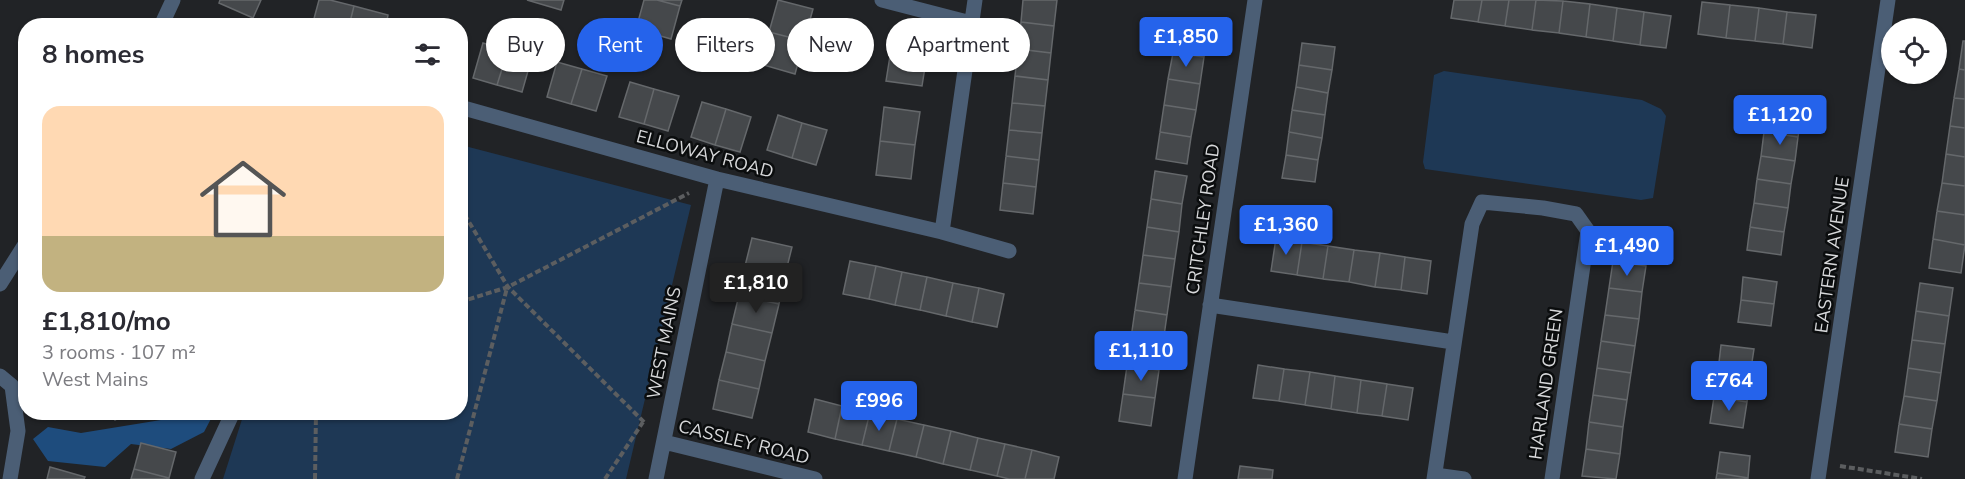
<!DOCTYPE html>
<html lang="en">
<head>
<meta charset="utf-8">
<style>
  body { margin:0; font-family:"Nunito Sans",sans-serif; background:#f2f2f3; color:#2b2b33; height:100vh; display:flex; flex-direction:column; font-size:22px; white-space:nowrap }
  * { box-sizing:border-box; margin:0 }
  p { font-size:20px; color:#7c7c81 }
  .icon { flex:none; width:33px; height:33px; fill:none; stroke:currentColor; stroke-width:2; stroke-linecap:round; stroke-linejoin:round }
  .map { position:relative; flex:1; overflow:hidden }
  .panel { position:absolute; left:18px; top:18px; width:450px; height:402px; display:flex; flex-direction:column; background:#fff; border-radius:24px; box-shadow:0 2px 4px #0004 }
  .panel>* { flex:none }
  .top-card { position:absolute; left:486px; top:18px; width:570px; height:54px; display:flex; gap:12px }
  .tools { position:absolute; left:1881px; top:18px; display:grid; gap:12px }
  .tools a { display:grid; place-items:center; width:66px; height:66px; border-radius:50%; background:#fff; box-shadow:0 2px 4px #0004; font-size:30px }
  .price { position:absolute; translate:-50% -51px; padding:0 14px; border-radius:6px; background:#2563eb; color:#fff; font-size:20px; line-height:39px; filter:drop-shadow(0 2px 3px #0008) }
  .price::after { content:''; position:absolute; left:50%; top:36px; width:18px; height:14px; margin-left:-9px; background:inherit; clip-path:polygon(0 0,100% 0,50% 100%) }
  .price.on { background:#222; color:#fff }
  ul { padding:0; list-style:none }
  li { display:grid; align-content:center; gap:12px; height:318px; padding:0 24px }
  li span { display:grid; place-items:center; height:186px; border-radius:18px; color:#555 }
  li>.icon { margin-inline-start:auto }
  span .icon { width:108px; height:108px; fill:#fffc; stroke-width:1 }
  li b { font-size:26px }
  h2 { display:flex; justify-content:space-between; align-items:center; height:72px; padding:0 24px; font-size:26px }
  .tag { padding:0 21px; border-radius:27px; background:#fff; box-shadow:0 2px 4px #0004; font-size:21px; line-height:54px }
  .tag.on { background:#2563eb; color:#fff }
  .map>svg:first-child { display:block }
  .green { fill:#1e3855 }
  .forest { fill:#1e4c7d }
  .building { fill:#45484b; stroke:#65686b; stroke-width:1.5 }
  .lines { fill:none; stroke-linecap:round; stroke-linejoin:round }
  .path { stroke:#5c5e60; stroke-width:4; stroke-dasharray:6 3; stroke-linecap:butt }
  .minor { stroke:#4b5e75; stroke-width:15 }
  .labels { text-anchor:middle; dominant-baseline:central; stroke-width:5; stroke-linejoin:round; paint-order:stroke }
  .street-label { font-size:18px; fill:#d7d8da; stroke:#0b0d0e }
</style>
</head>
<body>
<div class="map">
<svg width="1965" height="479" viewBox="0 0 1965 479">
  <rect width="100%" height="100%" fill="#212326"/>
  <!-- green -->
  <path class="green" d="M1444,71L1642,100L1661,109L1666,116L1653,198L1641,200L1425,169L1423,162L1434,75Z
    M461,145L691,205L626,479H223L244,413L460,412Z"/>
  <!-- forest -->
  <path class="forest" d="M171,413H214L204,432L171,449L131,444L105,467L48,461L33,439L48,427L81,433L167,419Z"/>
  <!-- building -->
  <path class="building" d="M220,0H261L253,18L219,3Z
    M319,0H330L354,6L349,26H312Z
    M527,0H564L561,10Z
    M644,0H657L680,6L671,39L636,29Z
    M657,0H682L680,6Z
    M778,0L813,9L804,41L769,32Z
    M1023,0H1057L1054,26L1021,22Z
    M1454,0H1482L1478,22L1451,18Z
    M1482,0H1509L1505,26L1478,22Z
    M1509,0H1536L1532,30L1505,26Z
    M1536,0L1563,1L1559,33L1532,30Z
    M1563,1L1590,4L1586,37L1559,33Z
    M1702,2L1730,5L1726,38L1698,34Z
    M1590,4L1617,8L1613,41L1586,37Z
    M1730,5L1759,8L1755,41L1726,38Z
    M354,6L388,15L386,26H349Z
    M1617,8L1644,12L1640,45L1613,41Z
    M1759,8L1787,12L1783,44L1755,41Z
    M1644,12L1671,16L1666,48L1640,45Z
    M1787,12L1816,15L1812,48L1783,44Z
    M1021,22L1054,26L1051,53L1018,49Z
    M1177,26L1208,31L1204,57L1173,53Z
    M893,30L929,35L926,61L890,56Z
    M769,32L804,41L795,74L760,64Z
    M1963,41H1965V70L1959,69Z
    M483,43L508,50L497,85L473,78Z
    M1302,43L1335,47L1332,70L1299,65Z
    M1018,49L1051,53L1048,80L1015,76Z
    M508,50L532,57L522,92L497,85Z
    M1173,53L1204,57L1200,84L1168,79Z
    M890,56L926,61L922,86L886,81Z
    M557,62L582,69L571,104L547,97Z
    M1299,65L1332,70L1328,93L1296,87Z
    M582,69L607,76L596,111L571,104Z
    M1959,69L1965,70V99L1954,98Z
    M1015,76L1048,80L1045,106L1012,103Z
    M1168,79L1200,84L1196,110L1164,105Z
    M630,82L654,89L644,124L619,117Z
    M1296,87L1328,93L1325,115L1292,110Z
    M654,89L679,96L668,131L644,124Z
    M1954,98L1965,99V128L1950,126Z
    M702,102L726,109L715,145L691,137Z
    M1012,103L1045,106L1042,133L1009,130Z
    M1164,105L1196,110L1191,137L1160,132Z
    M884,107L920,112L915,145L880,141Z
    M1768,108L1802,113L1798,137L1764,132Z
    M726,109L751,117L740,152L715,145Z
    M1292,110L1325,115L1322,138L1289,132Z
    M778,115L802,123L792,158L767,150Z
    M802,123L827,130L816,165L792,158Z
    M1950,126L1965,128V157L1946,154Z
    M1009,130L1042,133L1039,160L1006,156Z
    M1160,132L1191,137L1187,164L1156,159Z
    M1289,132L1322,138L1318,160L1286,155Z
    M1764,132L1798,137L1795,161L1761,156Z
    M880,141L915,145L911,179L876,175Z
    M1946,154L1965,157V186L1942,183Z
    M1286,155L1318,160L1315,182L1282,178Z
    M1006,156L1039,160L1036,187L1003,183Z
    M1761,156L1795,161L1791,184L1757,179Z
    M1155,171L1187,176L1182,204L1151,199Z
    M1757,179L1791,184L1788,208L1754,203Z
    M1003,183L1036,187L1033,214L1000,210Z
    M1942,183L1965,186V215L1937,211Z
    M1151,199L1182,204L1179,232L1147,227Z
    M1754,203L1788,208L1784,232L1750,227Z
    M1937,211L1965,215V245L1933,239Z
    M1147,227L1179,232L1175,259L1143,255Z
    M1750,227L1784,232L1781,255L1747,250Z
    M752,238L792,247L785,275L745,266Z
    M1276,238L1302,242L1297,275L1271,271Z
    M1933,239L1965,245L1961,273L1929,268Z
    M1302,242L1328,246L1323,279L1297,275Z
    M1328,246L1354,250L1349,282L1323,279Z
    M1354,250L1380,253L1375,287L1349,282Z
    M1380,253L1405,257L1401,290L1375,287Z
    M1143,255L1175,259L1171,287L1139,283Z
    M1405,257L1431,261L1427,294L1401,290Z
    M850,261L876,266L869,299L843,294Z
    M1613,261L1646,266L1642,292L1609,288Z
    M745,266L785,275L779,304L739,295Z
    M876,266L902,272L895,305L869,299Z
    M902,272L927,277L920,310L895,305Z
    M927,277L953,283L946,316L920,310Z
    M1743,277L1777,282L1774,304L1741,300Z
    M953,283L979,288L972,322L946,316Z
    M1139,283L1171,287L1167,315L1135,310Z
    M1920,283L1953,288L1949,316L1916,311Z
    M979,288L1004,294L997,327L972,322Z
    M1609,288L1642,292L1639,319L1605,315Z
    M739,295L779,304L772,333L732,324Z
    M1741,300L1774,304L1771,326L1738,322Z
    M1135,310L1167,315L1163,343L1131,338Z
    M1916,311L1949,316L1945,344L1912,340Z
    M1605,315L1639,319L1635,346L1601,341Z
    M732,324L772,333L765,361L726,352Z
    M1131,338L1163,343L1159,370L1127,366Z
    M1912,340L1945,344L1941,373L1908,368Z
    M1601,341L1635,346L1631,373L1597,368Z
    M1721,345L1754,349L1750,375L1718,371Z
    M726,352L765,361L759,389L719,380Z
    M1258,365L1284,369L1279,401L1253,398Z
    M1127,366L1159,370L1155,398L1123,394Z
    M1597,368L1631,373L1627,400L1593,395Z
    M1908,368L1941,373L1937,401L1904,396Z
    M1284,369L1310,372L1305,405L1279,401Z
    M1718,371L1750,375L1747,402L1714,397Z
    M1310,372L1335,376L1331,409L1305,405Z
    M1335,376L1361,380L1357,413L1331,409Z
    M719,380L759,389L752,418L713,409Z
    M1361,380L1387,384L1382,416L1357,413Z
    M1387,384L1413,388L1408,420L1382,416Z
    M1123,394L1155,398L1151,426L1119,421Z
    M1593,395L1627,400L1623,427L1589,422Z
    M1904,396L1937,401L1932,429L1899,424Z
    M1714,397L1747,402L1743,428L1710,423Z
    M815,399L842,406L835,439L808,432Z
    M842,406L870,412L862,445L835,439Z
    M111,412H131L115,420Z
    M870,412L897,419L889,451L862,445Z
    M897,419L924,425L916,457L889,451Z
    M1589,422L1623,427L1620,454L1586,449Z
    M1899,424L1932,429L1928,457L1895,452Z
    M924,425L951,431L943,464L916,457Z
    M951,431L978,438L970,470L943,464Z
    M978,438L1005,444L997,476L970,470Z
    M141,443L176,452L169,478L134,469Z
    M1005,444L1032,450L1025,479H1009L997,476Z
    M1586,449L1620,454L1616,479L1582,476Z
    M1032,450L1059,457L1054,479H1025Z
    M1720,452L1750,456L1748,478L1717,473Z
    M1240,466L1273,470L1272,479H1238Z
    M50,467L85,477L84,479H47Z
    M134,469L169,478V479H131Z
    M1717,473L1748,478V479H1716Z"/>
  <g class="lines">
    <!-- path -->
    <path class="path" d="M460,207L508,287L646,424
      M460,302L508,287L689,193
      M1840,466L1922,479
      M315,479L316,412
      M457,479L507,288
      M605,479L643,422"/>
    <!-- minor -->
    <path class="minor" d="M882,0L971,23
      M161,26L173,0
      M460,107L717,179L942,232L1009,251
      M942,232L975,0
      M0,284L26,243
      M1210,305L1453,342
      M0,376L12,386L18,431L10,479
      M664,442L815,479
      M1435,475L1464,479
      M202,479L233,412
      M656,479L717,179
      M1185,479L1255,0
      M1434,479L1472,224L1482,202L1543,208L1576,214L1588,231L1552,479
      M1818,479L1888,0"/>
  </g>
  <g class="labels">
    <!-- street labels -->
    <g class="street-label">
      <text transform="translate(705 154) rotate(15)">ELLOWAY ROAD</text>
      <text transform="translate(1203 219) rotate(-82)">CRITCHLEY ROAD</text>
      <text transform="translate(1832 255) rotate(-82)">EASTERN AVENUE</text>
      <text transform="translate(664 343) rotate(-79)">WEST MAINS</text>
      <text transform="translate(1546 384) rotate(-82)">HARLAND GREEN</text>
      <text transform="translate(744 442) rotate(14)">CASSLEY ROAD</text>
    </g>
  </g>
</svg>
<div class="tools">
<a><svg class="icon" aria-label="locate" viewBox="0 0 24 24"><circle cx="12" cy="12" r="6"/><path d="M12 2v4M12 18v4M2 12h4M18 12h4"/></svg></a>
</div>
<b class="price" style="left:1186px;top:68px">£1,850</b>
<b class="price" style="left:1780px;top:146px">£1,120</b>
<b class="price" style="left:1286px;top:256px">£1,360</b>
<b class="price" style="left:1627px;top:277px">£1,490</b>
<b class="price on" style="left:756px;top:314px">£1,810</b>
<b class="price" style="left:1141px;top:382px">£1,110</b>
<b class="price" style="left:1729px;top:412px">£764</b>
<b class="price" style="left:879px;top:432px">£996</b>
<div class="top-card">
<a class="tag">Buy</a>
<a class="tag on">Rent</a>
<a class="tag">Filters</a>
<a class="tag">New</a>
<a class="tag">Apartment</a>
</div>
<section class="panel">
<h2>8 homes<svg class="icon" aria-label="filters" viewBox="0 0 24 24"><path d="M4 7h16M4 17h16"/><circle cx="9" cy="7" r="2"/><circle cx="15" cy="17" r="2"/></svg></h2>
<ul>
<li><span style="background:linear-gradient(#ffd9b3 70%,#c2b280 0)"><svg class="icon" aria-label="home" viewBox="0 0 24 24"><path d="M3 11l9-7 9 7M6 9v11h12V9"/></svg></span><div><b>£1,810/mo</b><p>3 rooms · 107 m²</p><p>West Mains</p></div></li>
</ul>
</section>
</div>
</body>
</html>
